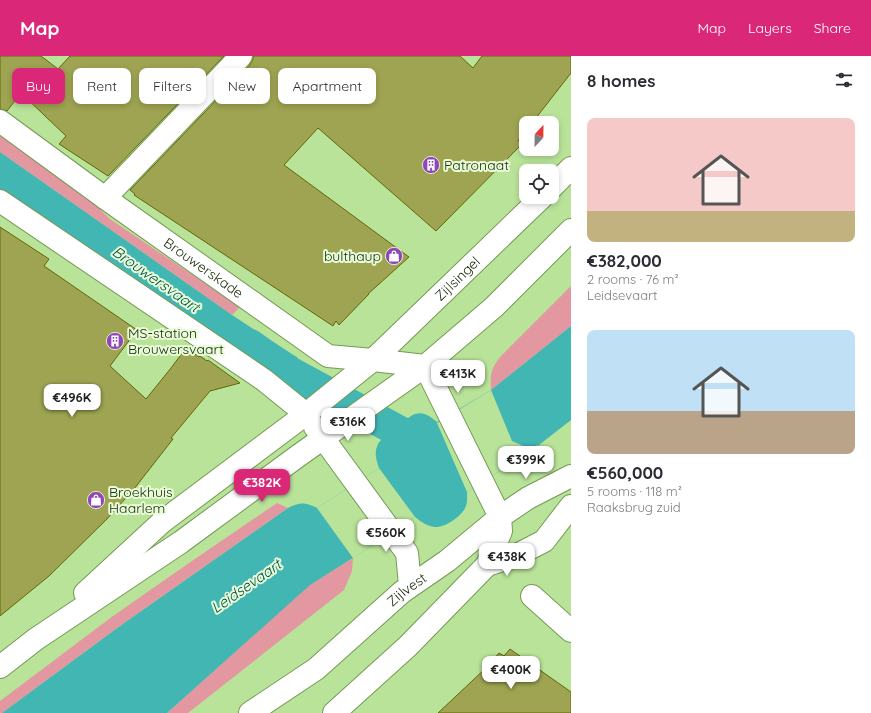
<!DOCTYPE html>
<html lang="en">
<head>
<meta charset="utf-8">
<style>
  body { margin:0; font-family:Quicksand,sans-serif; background:#f2f2f3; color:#2b2b33; height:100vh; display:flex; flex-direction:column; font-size:15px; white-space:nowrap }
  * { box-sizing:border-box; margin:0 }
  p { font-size:13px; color:#7c7c81 }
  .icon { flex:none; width:22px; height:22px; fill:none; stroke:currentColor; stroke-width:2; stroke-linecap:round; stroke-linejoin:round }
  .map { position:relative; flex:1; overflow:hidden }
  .drawer { display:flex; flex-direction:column; background:#fff; width:300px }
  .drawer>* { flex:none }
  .guide { position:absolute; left:12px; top:12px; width:380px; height:36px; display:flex; gap:8px }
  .needle { width:26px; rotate:22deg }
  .controls { position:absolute; left:519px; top:60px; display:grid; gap:8px }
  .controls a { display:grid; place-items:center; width:40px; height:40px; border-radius:8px; background:#fff; box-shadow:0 2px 6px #0003; font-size:20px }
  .price { position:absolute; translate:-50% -34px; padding:0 9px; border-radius:8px; background:#fff; color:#222; font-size:13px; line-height:26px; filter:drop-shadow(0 1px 2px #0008) }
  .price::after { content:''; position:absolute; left:50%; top:24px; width:12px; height:9px; margin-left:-6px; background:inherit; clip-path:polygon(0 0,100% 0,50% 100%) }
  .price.active { background:#db2777; color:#fff }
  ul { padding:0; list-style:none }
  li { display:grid; align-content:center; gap:8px; height:212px; padding:0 16px }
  li span { display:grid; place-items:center; height:124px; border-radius:8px; color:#555 }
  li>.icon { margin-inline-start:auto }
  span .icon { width:72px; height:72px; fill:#fffc; stroke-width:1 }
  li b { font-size:17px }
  h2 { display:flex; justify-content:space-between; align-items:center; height:48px; padding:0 16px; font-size:17px }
  .chip { padding:0 14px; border-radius:8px; background:#fff; box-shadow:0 2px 6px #0003; font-size:14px; line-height:36px }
  .chip.active { background:#db2777; color:#fff }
  header { display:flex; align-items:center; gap:24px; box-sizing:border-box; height:56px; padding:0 20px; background:#db2777; color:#fff }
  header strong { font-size:19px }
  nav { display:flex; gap:22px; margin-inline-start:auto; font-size:14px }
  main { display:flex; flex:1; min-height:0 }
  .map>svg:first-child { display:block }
  .green { fill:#e398a1 }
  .water { fill:#42b6b3 }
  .pier { fill:#b9e399 }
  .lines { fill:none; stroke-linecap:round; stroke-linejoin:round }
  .canal { stroke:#42b6b3; stroke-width:32 }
  .building { fill:#9ea451; stroke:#636706 }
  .minor-casing { stroke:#749b54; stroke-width:24 }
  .tertiary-casing { stroke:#749b54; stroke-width:24 }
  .secondary-casing { stroke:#749b54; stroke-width:24 }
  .minor { stroke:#fff; stroke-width:22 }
  .tertiary { stroke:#fff; stroke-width:22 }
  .secondary { stroke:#fff; stroke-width:22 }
  .labels { text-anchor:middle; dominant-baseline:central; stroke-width:4; stroke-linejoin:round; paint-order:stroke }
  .poi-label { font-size:14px; fill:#202f12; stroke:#e7fcd7; text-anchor:start }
  .street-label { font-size:14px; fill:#202f12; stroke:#e7fcd7 }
  .water-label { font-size:15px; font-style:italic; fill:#064d4b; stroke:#e7fcd7 }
</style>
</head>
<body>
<header>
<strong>Map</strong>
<nav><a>Map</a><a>Layers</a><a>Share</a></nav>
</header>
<main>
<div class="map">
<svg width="571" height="657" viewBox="0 0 571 657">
  <rect width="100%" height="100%" fill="#b9e399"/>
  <!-- green -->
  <path class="green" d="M0,77L83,137L110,163L240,251L232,259L0,96Z
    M571,230V270L491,334C490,318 491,312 501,300Z
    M277,447L288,452L120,570L2,657H0V645L113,560L189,507Z
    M353,502L352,515L344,534L188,657H167L309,529Z"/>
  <!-- water -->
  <path class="water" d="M0,96L232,259L298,302L279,321L0,134Z
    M571,270V364L539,389L467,436C467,441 468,447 465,452C461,461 444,472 435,471C427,470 421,466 415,461L392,477L310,529L167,657H2L120,570L288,452C299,446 306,446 317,452L379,412C376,404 374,396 378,388C381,382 409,360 415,358C424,355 431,361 437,366L491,334Z"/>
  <!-- pier -->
  <path class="pier" d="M491,334L512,385L528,392L539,389L467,436L437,367Z
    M379,412L415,461L353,502L317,452Z"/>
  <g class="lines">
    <!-- canal -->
    <path class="canal" d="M250,289L282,312L400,376L423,406"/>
  </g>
  <!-- building -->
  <path class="building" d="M0,0H41L58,13L70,0H224L108,120L59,88L66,80L21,37L7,55L0,53Z
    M253,0H460L473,12L482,0H571V17L532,67H526V74L518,85L523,87L436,175L318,72L284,109L409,201L368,238H369L339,269L336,265L333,270L134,139L135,138L130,134L250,9L253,3Z
    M0,171L49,203L44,210L137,274L110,310L146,343L171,312L186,292L199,301L200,300L207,305L208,304L240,327L210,335L171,382L173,383L134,433L106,464L49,520L0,560Z
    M510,593L571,636V657H438L487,611L499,597L504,600Z"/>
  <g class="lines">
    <defs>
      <g id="minor">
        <path id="s1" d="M0,65L105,142L328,300L373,304"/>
        <path d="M105,142L241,0"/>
        <path d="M0,145L264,324L306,358"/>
        <path d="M532,540L571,575"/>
      </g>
      <path id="tertiary" d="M500,461L528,442L571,420
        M487,509L515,500L544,485L571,450"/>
      <g id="secondary">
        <path d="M552,131L571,112"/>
        <path d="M373,304L425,310"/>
        <path d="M315,371L407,497L410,529"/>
        <path id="s2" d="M85,537L162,466L306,358L373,304L542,141"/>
        <path d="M0,611L36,583L181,486L298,400L425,310L494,251L571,174"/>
        <path id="s3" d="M250,657L316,613L402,536L447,505L500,461"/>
        <path d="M334,657L408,590L487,509L501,475L500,461L425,310"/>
      </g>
    </defs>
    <!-- minor casing -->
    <use href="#minor" class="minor-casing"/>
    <!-- tertiary casing -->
    <use href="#tertiary" class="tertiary-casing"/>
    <!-- secondary casing -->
    <use href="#secondary" class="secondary-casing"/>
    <!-- minor -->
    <use href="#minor" class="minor"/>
    <!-- tertiary -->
    <use href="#tertiary" class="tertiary"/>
    <!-- secondary -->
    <use href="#secondary" class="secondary"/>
  </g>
  <!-- icons -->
  <defs>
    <symbol id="building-disc" viewBox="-11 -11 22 22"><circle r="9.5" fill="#9146b8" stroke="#e7fcd7"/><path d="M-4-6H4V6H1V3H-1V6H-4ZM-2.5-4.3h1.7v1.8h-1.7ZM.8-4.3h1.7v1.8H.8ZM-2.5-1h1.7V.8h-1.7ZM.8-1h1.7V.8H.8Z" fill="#fff"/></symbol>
    <symbol id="shop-disc" viewBox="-11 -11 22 22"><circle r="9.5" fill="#9146b8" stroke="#e7fcd7"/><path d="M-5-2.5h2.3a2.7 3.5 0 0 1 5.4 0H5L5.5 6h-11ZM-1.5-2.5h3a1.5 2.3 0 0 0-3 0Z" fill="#fff"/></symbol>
  </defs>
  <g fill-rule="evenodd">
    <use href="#building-disc" x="421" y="99" width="20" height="20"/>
    <use href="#shop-disc" x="384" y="190" width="20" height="20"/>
    <use href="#building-disc" x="105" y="275" width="20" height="20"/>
    <use href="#shop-disc" x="86" y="434" width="20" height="20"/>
  </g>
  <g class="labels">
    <!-- poi labels -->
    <g class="poi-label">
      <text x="444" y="109">Patronaat</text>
      <text x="381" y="200" text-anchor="end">bulthaup</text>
      <text x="128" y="277">MS-station<tspan x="128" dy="16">Brouwersvaart</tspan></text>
      <text x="109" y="436">Broekhuis<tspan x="109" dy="16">Haarlem</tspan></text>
    </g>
    <!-- street labels -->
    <g class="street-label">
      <text stroke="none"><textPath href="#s1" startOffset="251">Brouwerskade</textPath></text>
      <text stroke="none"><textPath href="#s2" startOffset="488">Zijlsingel</textPath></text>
      <text stroke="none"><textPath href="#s3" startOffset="200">Zijlvest</textPath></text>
    </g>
    <!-- water labels -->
    <g class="water-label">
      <text transform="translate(156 223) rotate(35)">Brouwersvaart</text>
      <text transform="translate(246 530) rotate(-35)">Leidsevaart</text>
    </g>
  </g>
</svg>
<div class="controls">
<a><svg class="needle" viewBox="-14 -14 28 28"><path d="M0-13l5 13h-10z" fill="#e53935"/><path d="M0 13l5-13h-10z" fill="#7c7c81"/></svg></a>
<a><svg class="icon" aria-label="locate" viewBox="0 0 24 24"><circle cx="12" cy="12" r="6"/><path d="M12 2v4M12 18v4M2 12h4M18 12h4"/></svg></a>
</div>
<b class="price" style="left:458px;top:338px">€413K</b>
<b class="price" style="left:72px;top:362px">€496K</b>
<b class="price" style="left:348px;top:386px">€316K</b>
<b class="price" style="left:526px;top:424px">€399K</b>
<b class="price active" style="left:262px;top:447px">€382K</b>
<b class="price" style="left:386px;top:497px">€560K</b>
<b class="price" style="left:507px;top:521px">€438K</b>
<b class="price" style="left:511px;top:634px">€400K</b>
<div class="guide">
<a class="chip active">Buy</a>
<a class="chip">Rent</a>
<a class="chip">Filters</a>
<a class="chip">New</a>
<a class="chip">Apartment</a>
</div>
</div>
<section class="drawer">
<h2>8 homes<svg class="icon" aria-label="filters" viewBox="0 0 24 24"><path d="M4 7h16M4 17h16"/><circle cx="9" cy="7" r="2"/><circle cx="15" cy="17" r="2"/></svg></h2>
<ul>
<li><span style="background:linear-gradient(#f6c9c9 75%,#c2b280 0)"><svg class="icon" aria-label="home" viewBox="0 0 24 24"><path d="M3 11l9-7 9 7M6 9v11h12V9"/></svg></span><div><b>€382,000</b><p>2 rooms · 76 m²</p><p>Leidsevaart</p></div></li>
<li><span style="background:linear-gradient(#bfe0f5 65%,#b9a48a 0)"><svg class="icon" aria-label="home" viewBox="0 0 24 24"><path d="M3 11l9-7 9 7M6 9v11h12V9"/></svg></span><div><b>€560,000</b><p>5 rooms · 118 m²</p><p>Raaksbrug zuid</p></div></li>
</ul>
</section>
</main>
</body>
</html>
